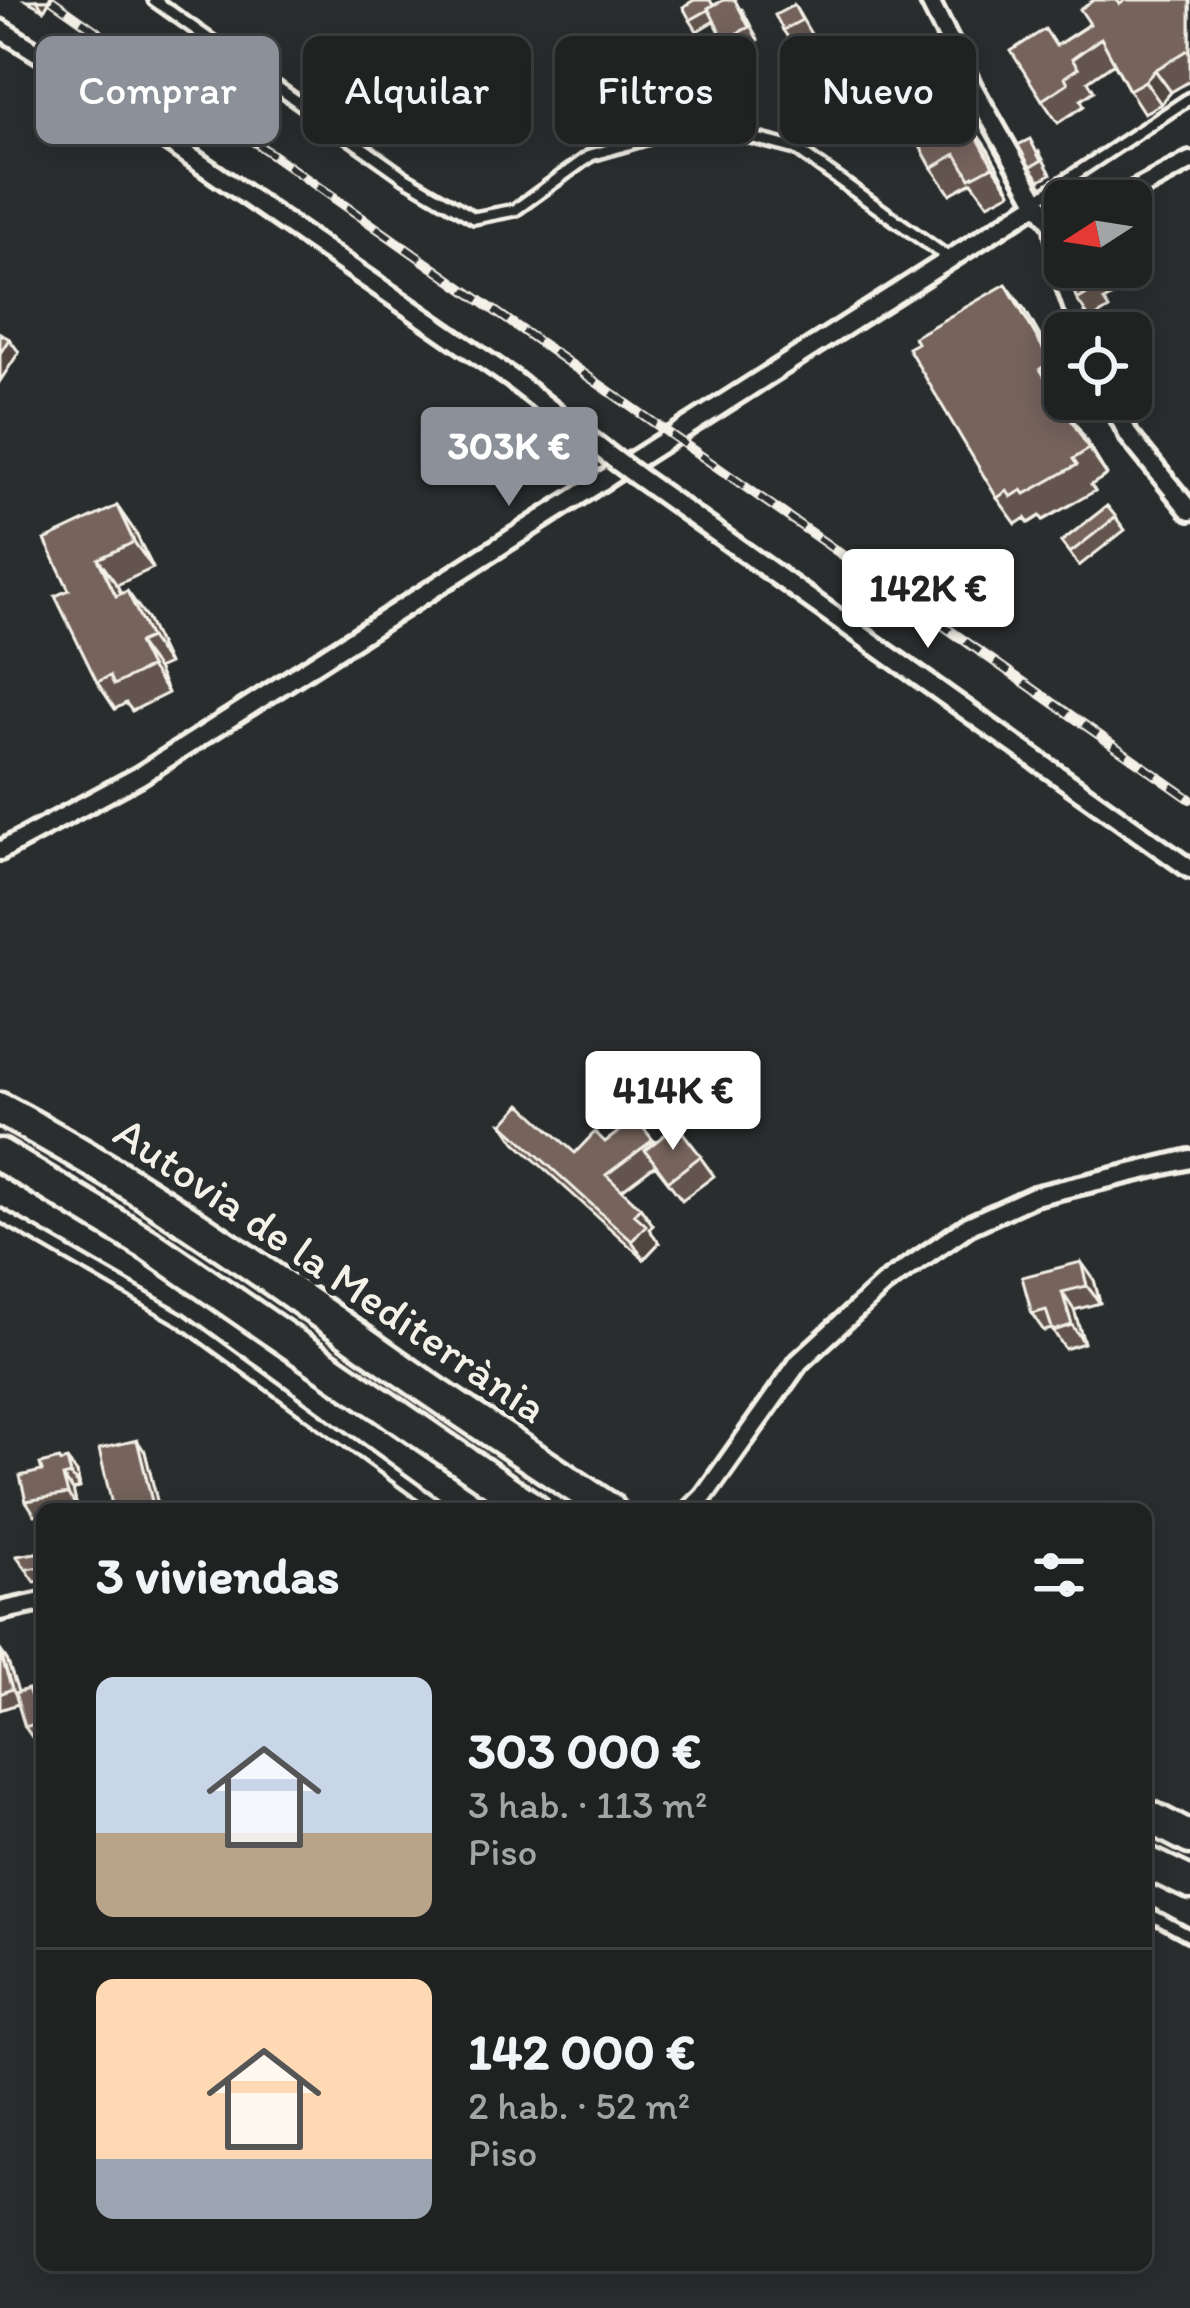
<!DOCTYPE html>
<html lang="es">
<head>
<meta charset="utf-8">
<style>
  body { margin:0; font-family:Itim,sans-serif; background:#282a2a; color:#f1f3f6; height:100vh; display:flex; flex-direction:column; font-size:45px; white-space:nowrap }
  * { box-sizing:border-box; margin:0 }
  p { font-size:39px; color:#a2a4a5 }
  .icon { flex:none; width:66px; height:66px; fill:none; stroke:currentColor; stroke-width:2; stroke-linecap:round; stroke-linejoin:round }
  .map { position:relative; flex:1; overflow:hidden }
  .details { position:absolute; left:36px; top:1503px; width:1116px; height:768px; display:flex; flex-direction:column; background:#202222; border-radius:18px; box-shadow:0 6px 30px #0003,0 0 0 3px #3d3f40 }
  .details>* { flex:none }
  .guide { position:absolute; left:36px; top:36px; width:1119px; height:108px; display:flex; gap:24px }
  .needle { width:78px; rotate:258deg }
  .buttons { position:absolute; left:1044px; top:180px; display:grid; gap:24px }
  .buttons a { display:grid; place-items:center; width:108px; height:108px; border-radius:18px; background:#202222; box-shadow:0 6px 30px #0003,0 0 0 3px #3d3f40; font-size:60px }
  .price { position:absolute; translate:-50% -102px; padding:0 27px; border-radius:12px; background:#fff; color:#222; font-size:39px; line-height:78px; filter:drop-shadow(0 3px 6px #0008) }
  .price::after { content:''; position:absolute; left:50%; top:72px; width:36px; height:27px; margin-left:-18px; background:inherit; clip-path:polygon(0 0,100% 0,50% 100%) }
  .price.on { background:#8c9099; color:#fff }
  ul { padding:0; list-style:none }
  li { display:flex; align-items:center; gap:36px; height:300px; padding:0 60px }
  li+li { border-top:3px solid #3d3f40 }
  li span { display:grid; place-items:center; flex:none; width:336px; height:240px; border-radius:18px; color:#555 }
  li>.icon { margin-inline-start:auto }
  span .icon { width:144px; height:144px; fill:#fffc; stroke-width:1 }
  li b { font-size:51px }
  h2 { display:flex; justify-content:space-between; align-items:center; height:144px; padding:0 60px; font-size:51px }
  .pill { padding:0 42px; border-radius:18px; background:#202222; box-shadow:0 6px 30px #0003,0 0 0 3px #3d3f40; font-size:42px; line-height:108px }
  .pill.on { background:#8c9099; color:#fff }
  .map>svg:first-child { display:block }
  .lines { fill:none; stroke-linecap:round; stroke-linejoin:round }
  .service-casing { stroke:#f4f1e8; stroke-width:18 }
  .minor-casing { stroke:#f4f1e8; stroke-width:26 }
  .motorway-casing { stroke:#f4f1e8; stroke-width:39 }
  .service { stroke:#2a2d2e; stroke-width:9 }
  .minor { stroke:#2a2d2e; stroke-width:16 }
  .motorway { stroke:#2a2d2e; stroke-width:30 }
  .rail-casing { stroke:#f4f1e8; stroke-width:10 }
  .rail { stroke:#2a2d2e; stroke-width:6; stroke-dasharray:18; stroke-linecap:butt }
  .minor-bridge-casing { stroke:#f4f1e8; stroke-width:26; stroke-linecap:butt }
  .minor-bridge { stroke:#2a2d2e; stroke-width:16 }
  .wall { fill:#64554e; stroke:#f4f1e8; stroke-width:3 }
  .shaded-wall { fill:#514540; stroke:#f4f1e8; stroke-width:3 }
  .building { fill:#74635b; stroke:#f4f1e8; stroke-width:3 }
  .labels { text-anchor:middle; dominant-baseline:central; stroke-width:12; stroke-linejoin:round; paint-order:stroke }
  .street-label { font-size:45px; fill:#f4f1e8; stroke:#2a2d2e }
</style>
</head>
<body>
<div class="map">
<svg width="1190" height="2308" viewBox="0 0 1190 2308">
  <rect width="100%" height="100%" fill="#2a2d2e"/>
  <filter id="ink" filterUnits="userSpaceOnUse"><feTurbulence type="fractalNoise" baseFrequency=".00833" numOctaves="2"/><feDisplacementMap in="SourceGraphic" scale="24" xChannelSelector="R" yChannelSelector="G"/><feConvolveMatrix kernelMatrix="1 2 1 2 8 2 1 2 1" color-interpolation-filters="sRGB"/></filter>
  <g filter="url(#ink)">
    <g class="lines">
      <defs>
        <path id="service" d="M154,0L404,177L474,218L515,210L591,155L662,134L731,132L796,149L950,259
          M1036,200L1190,98
          M0,1215L180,1319L441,1509
          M1146,1912L1190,1936"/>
        <path id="minor" d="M929,0L973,88L1038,203L1053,224L1065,284L1082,333
          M0,29L56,64L511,378L614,459
          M1115,201L1190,161
          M1110,399L1129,436L1190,511
          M637,476L1190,869
          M0,851L139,776L1038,203
          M691,1509L704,1496L799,1362L884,1284L968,1226L1034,1196L1190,1159
          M0,1611L42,1602"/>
        <path id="motorway" d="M0,1109C143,1184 273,1279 405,1372C472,1419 541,1463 609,1509
          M0,1155L149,1245L533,1509
          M1146,1815L1190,1838
          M1146,1862L1190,1883"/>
      </defs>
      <!-- service casing -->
      <use href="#service" class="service-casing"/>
      <!-- minor casing -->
      <use href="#minor" class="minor-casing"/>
      <!-- motorway casing -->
      <use href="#motorway" class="motorway-casing"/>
      <!-- service -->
      <use href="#service" class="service"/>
      <!-- minor -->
      <use href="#minor" class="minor"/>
      <!-- motorway -->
      <use href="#motorway" class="motorway"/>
      <defs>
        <path id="rail" d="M52,0L1190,799"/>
      </defs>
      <!-- rail casing -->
      <use href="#rail" class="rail-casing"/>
      <!-- rail -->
      <use href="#rail" class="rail"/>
      <defs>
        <path id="minor-bridge" d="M614,459L637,476"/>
      </defs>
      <!-- minor-bridge casing -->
      <use href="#minor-bridge" class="minor-bridge-casing"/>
      <!-- minor-bridge -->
      <use href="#minor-bridge" class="minor-bridge"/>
    </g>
    <!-- wall -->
    <path class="wall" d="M26,0H50L44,10Z
      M1190,0V81L1171,92L1161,104L1144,113L1129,90L1114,63L1088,81L1094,91L1081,100L1084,106L1058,123L1042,100L1057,45L1120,4Z
      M715,5L742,9L758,40L733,54L714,21L697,31L690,20Z
      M794,5L811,34L792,43L783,30Z
      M886,49L895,61L940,73L969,125L970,124L988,150L1011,192L988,204L972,182L950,194L932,168L906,121L897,126L879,100L885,81Z
      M1039,152L1051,174L1040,180L1030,167Z
      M1131,258L1143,277L1104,301L1109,309L1091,320L1077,300L1070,267H1131Z
      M1025,310L1065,380V391L1058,395L1107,475L1091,485L1095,491L1043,520L1040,516L1029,523L1025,518L1016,524L997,498L917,343Z
      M117,506L135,532L153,568L117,585L121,594L146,617L168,664L157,669L168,693L132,711L126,703L115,709L97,682L69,590Z
      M1107,506L1125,530L1079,566L1061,542Z
      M636,1119L655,1143L677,1125L714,1176L682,1200L655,1165L622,1190L640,1207L653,1225L649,1229L659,1243L644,1259L515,1142L503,1124L575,1153L605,1142Z
      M1081,1262L1094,1280L1100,1303L1074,1310L1084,1343L1065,1349L1052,1329L1044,1331L1032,1314Z
      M145,1452L159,1509H113Z
      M61,1462L77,1473L80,1488L73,1490L77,1507L42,1509V1513L35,1515L26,1501L42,1471Z
      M42,1552V1581L35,1582L17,1556Z
      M0,1650L7,1660L18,1692L28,1689L33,1696L42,1694V1746L39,1747L25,1727L18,1704L0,1710Z"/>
    <!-- shaded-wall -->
    <path class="shaded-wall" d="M37,0H50L44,10Z
      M922,47L940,73L984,153L966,127Z
      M1155,70L1171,92L1161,104L1145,81Z
      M970,124L988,150L1011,192L993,166Z
      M1006,284L1025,310L1065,382L1051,362Z
      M9,339L19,352L0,381V353Z
      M1040,369L1058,395L1107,475L1089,449Z
      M117,506L135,532L153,568L134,542Z
      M98,559L117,585L134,622L116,596Z
      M127,591L146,617L168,664L150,638Z
      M138,643L157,669L168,693L150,667Z
      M640,1207L653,1225L649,1229L659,1243L644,1259L632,1241L634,1214Z
      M1081,1262L1094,1280L1100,1303L1087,1286Z
      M1062,1292L1074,1310L1084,1343L1072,1325Z
      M137,1440L145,1452L159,1509H156L152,1502Z
      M67,1460L77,1473L80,1488L71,1475Z
      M63,1477L73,1490L77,1507L68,1494Z
      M0,1650L7,1660L22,1703L12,1689Z"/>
    <!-- building -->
    <path class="building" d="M710,0L713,5L708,8V10L690,20L683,7L694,0Z
      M724,0H735L749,27L724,40L708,8Z
      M1094,0H1117L1120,4L1126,0H1190V49L1155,70L1145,81L1129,90L1101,38L1072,59L1078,68L1065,77L1068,83L1042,100L1011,51L1045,29L1056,46L1090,24L1080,9Z
      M794,5L802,20L783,30L775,15Z
      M922,47L966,127L970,124L993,166L970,178L956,154L932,168L891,93L879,100L872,88L885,81L872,57L886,49L894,62Z
      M1030,139L1041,161L1030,167L1018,145Z
      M1070,267H1113L1090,281L1095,289L1077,300L1066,269Z
      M1006,284L1051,362L1040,369L1089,449L1073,459L1077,465L1025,494L1022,490L1011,497L1007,491L997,498L908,348L917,343L914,337Z
      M0,333L9,339L0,353Z
      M117,506L134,542L98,559L116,596L127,591L150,638L138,643L150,667L114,685L110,676L97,682L55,596L69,590L45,540Z
      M1107,506L1116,517L1070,553L1061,542Z
      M521,1104L575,1153L595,1132L605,1142L636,1119L653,1140L606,1175L640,1207L634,1214L646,1225L632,1241L503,1124Z
      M677,1125L701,1156L668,1181L645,1150Z
      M1081,1262L1087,1286L1062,1292L1072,1325L1053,1331L1046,1310L1032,1314L1022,1277Z
      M137,1440L152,1502L124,1509H113L99,1449Z
      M59,1459L60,1462L67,1460L71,1475L63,1477L68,1494L26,1501L20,1476L42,1471L40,1464Z
      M42,1552V1567L26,1569L17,1556Z
      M0,1653L12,1689L0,1694Z
      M28,1689L31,1697L42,1694V1722L25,1727L15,1693Z"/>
  </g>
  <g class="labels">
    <!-- street labels -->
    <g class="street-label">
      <text transform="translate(331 1269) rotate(34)">Autovia de la Mediterrània</text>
    </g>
  </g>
</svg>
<div class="buttons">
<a><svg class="needle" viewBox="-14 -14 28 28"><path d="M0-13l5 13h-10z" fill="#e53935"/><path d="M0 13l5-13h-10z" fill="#a2a4a5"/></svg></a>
<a><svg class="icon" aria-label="locate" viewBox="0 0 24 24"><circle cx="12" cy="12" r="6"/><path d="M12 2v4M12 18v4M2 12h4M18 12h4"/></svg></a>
</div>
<b class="price on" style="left:509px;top:509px">303K €</b>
<b class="price" style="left:928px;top:651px">142K €</b>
<b class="price" style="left:673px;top:1153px">414K €</b>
<div class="guide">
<a class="pill on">Comprar</a>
<a class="pill">Alquilar</a>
<a class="pill">Filtros</a>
<a class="pill">Nuevo</a>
</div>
<section class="details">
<h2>3 viviendas<svg class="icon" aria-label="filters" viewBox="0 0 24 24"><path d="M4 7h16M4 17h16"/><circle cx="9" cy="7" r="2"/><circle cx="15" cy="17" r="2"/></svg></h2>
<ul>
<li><span style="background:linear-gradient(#c9d6e8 65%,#b9a48a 0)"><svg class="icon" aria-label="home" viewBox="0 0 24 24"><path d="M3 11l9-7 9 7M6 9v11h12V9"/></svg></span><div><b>303 000 €</b><p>3 hab. · 113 m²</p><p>Piso</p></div></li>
<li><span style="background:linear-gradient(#ffd9b3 75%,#9aa5b1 0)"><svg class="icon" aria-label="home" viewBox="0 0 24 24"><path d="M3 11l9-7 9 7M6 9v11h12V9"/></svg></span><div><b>142 000 €</b><p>2 hab. · 52 m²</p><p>Piso</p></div></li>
</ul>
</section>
</div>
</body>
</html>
